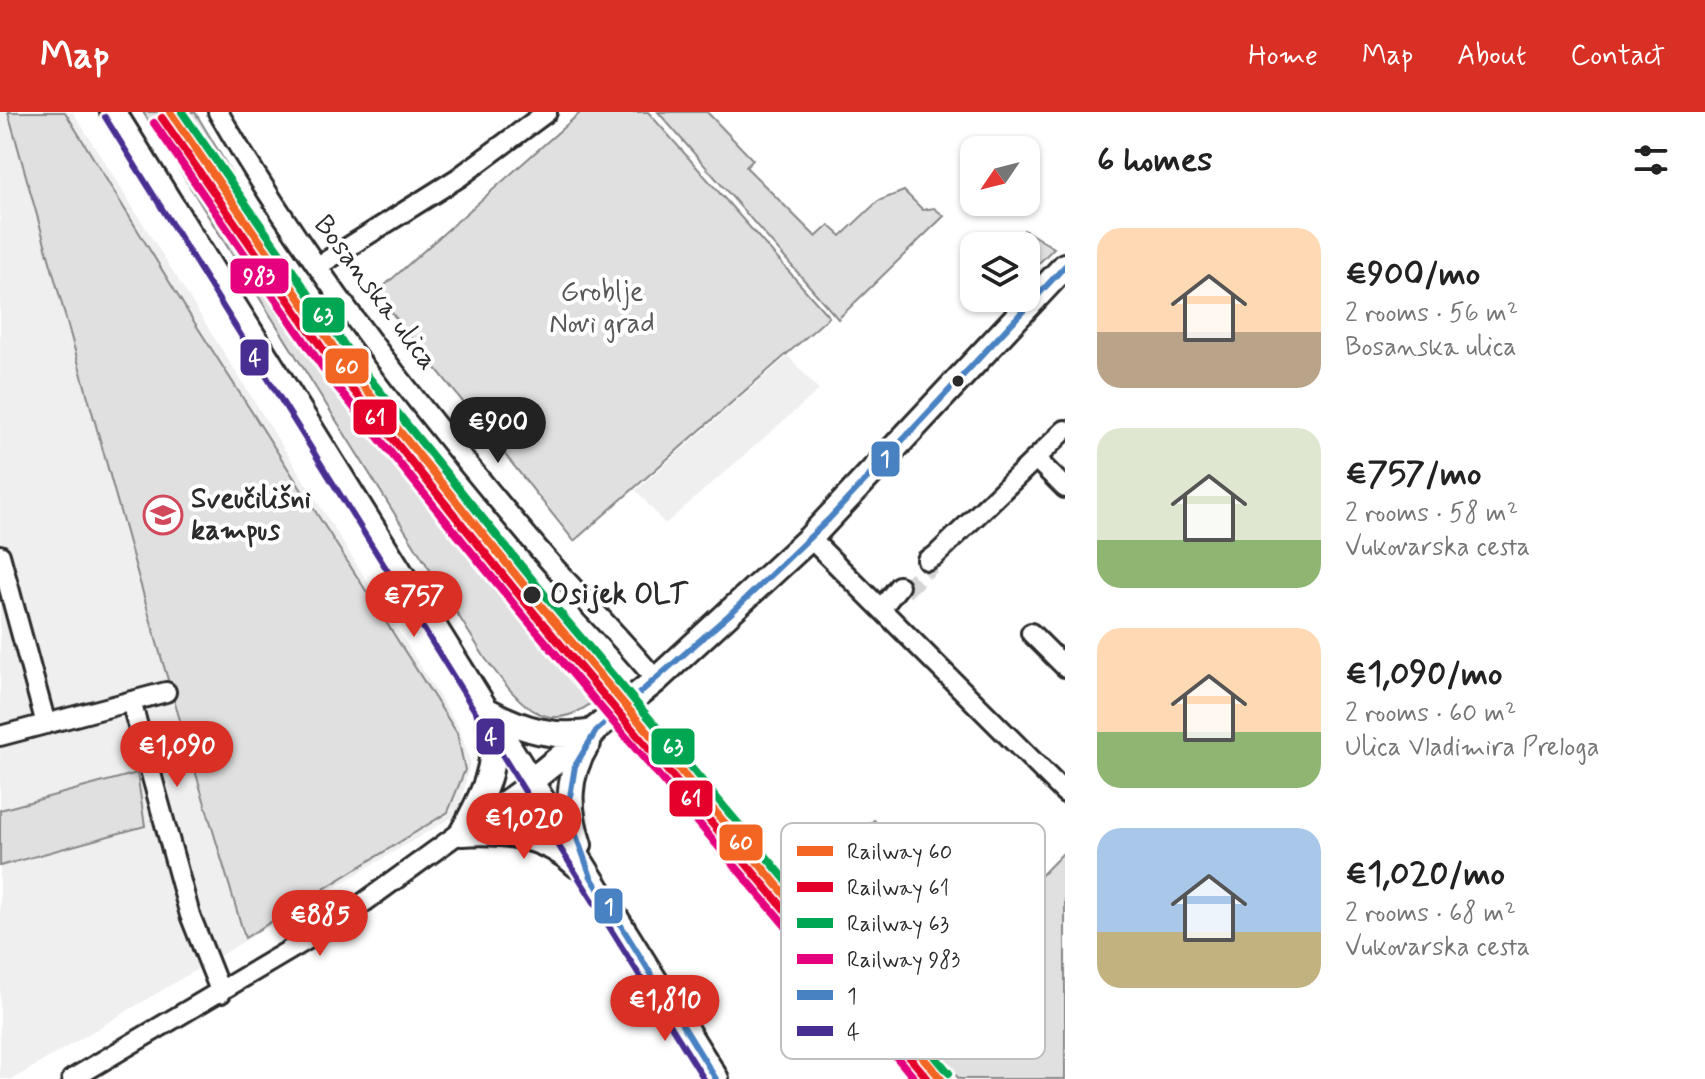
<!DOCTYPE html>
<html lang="en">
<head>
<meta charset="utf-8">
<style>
  body { margin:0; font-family:Mynerve,sans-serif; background:#f2f2f2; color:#222; height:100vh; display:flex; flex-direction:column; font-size:30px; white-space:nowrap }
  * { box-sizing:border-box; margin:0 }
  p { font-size:26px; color:#767676 }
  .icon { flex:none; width:44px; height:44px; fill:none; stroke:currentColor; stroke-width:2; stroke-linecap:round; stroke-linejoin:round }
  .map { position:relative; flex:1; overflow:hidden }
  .sheet { display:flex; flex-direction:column; background:#fff; width:640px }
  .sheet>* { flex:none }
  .needle { width:52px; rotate:235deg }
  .tools { position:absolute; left:960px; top:24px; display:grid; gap:16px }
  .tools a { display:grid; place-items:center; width:80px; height:80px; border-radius:16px; background:#fff; box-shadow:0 2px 6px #0004; font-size:40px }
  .price { position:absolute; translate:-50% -68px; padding:0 18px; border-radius:28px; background:#d93025; color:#fff; font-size:26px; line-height:52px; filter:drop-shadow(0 2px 4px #0008) }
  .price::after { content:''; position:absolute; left:50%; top:48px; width:24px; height:18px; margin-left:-12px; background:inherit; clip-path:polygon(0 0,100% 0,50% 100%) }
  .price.current { background:#222; color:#fff }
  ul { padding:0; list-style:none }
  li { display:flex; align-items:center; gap:24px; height:200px; padding:0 32px }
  li span { display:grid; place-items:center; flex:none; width:224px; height:160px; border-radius:24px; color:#555 }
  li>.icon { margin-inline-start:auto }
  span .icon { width:96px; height:96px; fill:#fffc; stroke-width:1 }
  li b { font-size:34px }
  h2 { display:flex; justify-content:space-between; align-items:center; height:96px; padding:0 32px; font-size:34px }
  header { display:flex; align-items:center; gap:48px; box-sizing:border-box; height:112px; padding:0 40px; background:#d93025; color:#fff }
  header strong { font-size:38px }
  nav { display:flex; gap:44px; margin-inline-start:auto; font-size:28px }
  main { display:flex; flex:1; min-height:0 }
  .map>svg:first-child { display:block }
  .built { fill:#efefef }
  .green { fill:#e0e0e0; stroke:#868686; stroke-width:2 }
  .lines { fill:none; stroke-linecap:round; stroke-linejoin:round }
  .minor-tunnel { stroke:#d5d5d5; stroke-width:18; stroke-dasharray:18 9; stroke-linecap:butt }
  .minor-casing { stroke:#2b2b2b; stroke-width:24 }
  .major-casing { stroke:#2b2b2b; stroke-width:30 }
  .minor { stroke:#fff; stroke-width:18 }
  .major { stroke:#fff; stroke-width:24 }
  .bus-1-casing { stroke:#fff; stroke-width:12 }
  .bus-2-casing { stroke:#fff; stroke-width:12 }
  .bus-1 { stroke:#4982c3; stroke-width:6 }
  .bus-2 { stroke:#492e92; stroke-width:6 }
  .rail-1-casing { stroke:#fff; stroke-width:14 }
  .rail-2-casing { stroke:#fff; stroke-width:14 }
  .rail-3-casing { stroke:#fff; stroke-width:14 }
  .rail-4-casing { stroke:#fff; stroke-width:14 }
  .rail-1 { stroke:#f26522; stroke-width:8 }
  .rail-2 { stroke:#e4002b; stroke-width:8 }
  .rail-3 { stroke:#00a651; stroke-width:8 }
  .rail-4 { stroke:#e5007d; stroke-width:8 }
  .bus-dot { fill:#2b2b2b; stroke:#fff; stroke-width:3 }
  .labels { text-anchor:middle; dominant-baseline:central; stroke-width:8; stroke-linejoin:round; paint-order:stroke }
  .park-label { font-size:28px; fill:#585858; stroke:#fff }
  .street-label { font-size:28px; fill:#2b2b2b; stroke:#fff }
  .poi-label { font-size:28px; font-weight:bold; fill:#2b2b2b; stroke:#fff; text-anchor:start }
  .stop-label { font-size:28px; font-weight:bold; fill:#2b2b2b; stroke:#fff; text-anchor:start }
  .key { fill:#fff; stroke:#bfbfbf; stroke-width:2 }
  .key-label { font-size:22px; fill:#2b2b2b }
  .line-badge { stroke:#fff; stroke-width:3 }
  .badge-label { font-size:22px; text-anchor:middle; font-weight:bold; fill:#fff }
</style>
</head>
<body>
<header>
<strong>Map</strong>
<nav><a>Home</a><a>Map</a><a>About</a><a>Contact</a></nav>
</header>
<main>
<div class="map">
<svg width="1065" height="967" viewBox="0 0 1065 967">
  <rect width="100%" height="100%" fill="#fff"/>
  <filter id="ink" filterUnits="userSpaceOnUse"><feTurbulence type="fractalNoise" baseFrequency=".0125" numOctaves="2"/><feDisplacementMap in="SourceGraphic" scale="16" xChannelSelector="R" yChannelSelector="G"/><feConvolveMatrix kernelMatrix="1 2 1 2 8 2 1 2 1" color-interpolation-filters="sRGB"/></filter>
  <g filter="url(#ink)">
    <!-- built -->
    <path class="built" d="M0,0H73L459,616L470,649L459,701L13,967H0Z
      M788,244L819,278L665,412L636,378Z"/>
    <!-- green -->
    <path class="green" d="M8,0H65L191,205L457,621L465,658L448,700L245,826L157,531Z
      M143,0H166L305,204L453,392L607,578C550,632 523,597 485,546Z
      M176,0H195L261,110L254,114Z
      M581,0H648L829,205L574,429L376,181Z
      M658,0H707L753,48L746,55L816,125L829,113L841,124L878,89L904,79L923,98L934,96L944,104L838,207Z
      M1024,118L1054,136L1026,164V134H1012Z
      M137,661L145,714L0,754V698Z
      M874,708L892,727L852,764L834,745Z
      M1065,739V967H959L905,903Z"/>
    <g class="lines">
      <!-- minor-tunnel -->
      <path class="minor-tunnel" d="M904,479L931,453"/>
      <defs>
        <path id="minor" d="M218,0C309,157 425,303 542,441C579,484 620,524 656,568
          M318,154L458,66L547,0
          M1036,347L1065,376
          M810,426L1065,681
          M0,443L46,612
          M927,448L935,444L1065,318
          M881,497L899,474
          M1031,521L1065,555
          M131,589L190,803L221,881
          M0,624L166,580
          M72,967L337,810L531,669"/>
        <path id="major" d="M113,0L716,967
          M488,599C523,618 554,627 594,620
          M531,669L656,568L810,426L1065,154
          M462,721C504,718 545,723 577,753
          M462,721C482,686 500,652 490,610
          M579,733C567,697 566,663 588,631"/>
      </defs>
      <!-- minor casing -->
      <use href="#minor" class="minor-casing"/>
      <!-- major casing -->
      <use href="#major" class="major-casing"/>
      <!-- minor -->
      <use href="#minor" class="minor"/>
      <!-- major -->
      <use href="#major" class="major"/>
      <defs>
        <path id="bus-1" d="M716,967L591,765L572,712L569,691L575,654L596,619L729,503L829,407L1065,154"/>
        <path id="bus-2" d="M105,5L704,967"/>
      </defs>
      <!-- bus-1 casing -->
      <use href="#bus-1" class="bus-1-casing"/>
      <!-- bus-2 casing -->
      <use href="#bus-2" class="bus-2-casing"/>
      <!-- bus-1 -->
      <use href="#bus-1" class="bus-1"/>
      <!-- bus-2 -->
      <use href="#bus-2" class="bus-2"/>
      <defs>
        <path id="rail-1" d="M170,0L346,253L532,483L941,967"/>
        <path id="rail-2" d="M162,6L338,259L524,489L928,967"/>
        <path id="rail-3" d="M182,0L354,247L540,477L949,961"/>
        <path id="rail-4" d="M154,11L330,266L517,496L915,967"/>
      </defs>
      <!-- rail-1 casing -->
      <use href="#rail-1" class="rail-1-casing"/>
      <!-- rail-2 casing -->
      <use href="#rail-2" class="rail-2-casing"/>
      <!-- rail-3 casing -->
      <use href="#rail-3" class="rail-3-casing"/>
      <!-- rail-4 casing -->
      <use href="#rail-4" class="rail-4-casing"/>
      <!-- rail-1 -->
      <use href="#rail-1" class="rail-1"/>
      <!-- rail-2 -->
      <use href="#rail-2" class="rail-2"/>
      <!-- rail-3 -->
      <use href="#rail-3" class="rail-3"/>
      <!-- rail-4 -->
      <use href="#rail-4" class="rail-4"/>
    </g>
  </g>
  <!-- icons -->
  <defs>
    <symbol id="university-ring" viewBox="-11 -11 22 22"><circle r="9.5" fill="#fff" stroke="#d1495b" stroke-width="1.5"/><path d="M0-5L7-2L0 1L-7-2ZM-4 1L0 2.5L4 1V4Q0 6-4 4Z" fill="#d1495b"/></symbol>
  </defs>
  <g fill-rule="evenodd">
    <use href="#university-ring" x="141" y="381" width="44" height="44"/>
  </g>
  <!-- markers -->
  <g class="bus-dot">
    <circle cx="958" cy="269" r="7"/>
    <circle cx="532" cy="483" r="10"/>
  </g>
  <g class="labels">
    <!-- park labels -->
    <g class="park-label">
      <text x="602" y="180">Groblje<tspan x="602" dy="32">Novi grad</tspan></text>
    </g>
    <!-- street labels -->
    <g class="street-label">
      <text transform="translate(375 181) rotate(53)">Bosanska ulica</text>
    </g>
    <!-- poi labels -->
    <g class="poi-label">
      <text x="191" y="387">Sveučilišni<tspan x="191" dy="32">kampus</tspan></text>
    </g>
    <!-- stop labels -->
    <g class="stop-label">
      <text x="550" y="483">Osijek OLT</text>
    </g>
  </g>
  <!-- legend -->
  <rect x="781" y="711" width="264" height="236" rx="12" class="key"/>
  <rect x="797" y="734" width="36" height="10" fill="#f26522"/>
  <rect x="797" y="770" width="36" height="10" fill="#e4002b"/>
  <rect x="797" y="806" width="36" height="10" fill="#00a651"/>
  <rect x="797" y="842" width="36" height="10" fill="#e5007d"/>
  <rect x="797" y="878" width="36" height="10" fill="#4982c3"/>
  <rect x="797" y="914" width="36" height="10" fill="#492e92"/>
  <g class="key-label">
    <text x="847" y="747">Railway 60</text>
    <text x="847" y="783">Railway 61</text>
    <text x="847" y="819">Railway 63</text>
    <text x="847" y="855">Railway 983</text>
    <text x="847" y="891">1</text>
    <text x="847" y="927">4</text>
  </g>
  <g class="line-badge">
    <rect x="229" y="145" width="61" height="38" rx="8" fill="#e5007d"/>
    <rect x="301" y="184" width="45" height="38" rx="8" fill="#00a651"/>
    <rect x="239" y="226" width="31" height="39" rx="8" fill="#492e92"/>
    <rect x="324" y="235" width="46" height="38" rx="8" fill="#f26522"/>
    <rect x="352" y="286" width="46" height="38" rx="8" fill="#e4002b"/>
    <rect x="870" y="328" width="31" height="38" rx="8" fill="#4982c3"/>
    <rect x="475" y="605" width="31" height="39" rx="8" fill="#492e92"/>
    <rect x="650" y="615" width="46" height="39" rx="8" fill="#00a651"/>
    <rect x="668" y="667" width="46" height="39" rx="8" fill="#e4002b"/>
    <rect x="718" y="711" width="46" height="39" rx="8" fill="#f26522"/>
    <rect x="593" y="775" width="31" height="38" rx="8" fill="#4982c3"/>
  </g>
  <g class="badge-label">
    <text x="259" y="172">983</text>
    <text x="323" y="211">63</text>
    <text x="255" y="253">4</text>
    <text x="347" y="262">60</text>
    <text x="375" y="313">61</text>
    <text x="885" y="354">1</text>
    <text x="491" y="632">4</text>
    <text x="673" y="642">63</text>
    <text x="691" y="694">61</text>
    <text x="741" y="738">60</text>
    <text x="609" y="802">1</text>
  </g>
</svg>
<div class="tools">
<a><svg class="needle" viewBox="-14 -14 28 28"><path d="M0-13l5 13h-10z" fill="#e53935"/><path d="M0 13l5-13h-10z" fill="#767676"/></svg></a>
<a><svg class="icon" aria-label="layers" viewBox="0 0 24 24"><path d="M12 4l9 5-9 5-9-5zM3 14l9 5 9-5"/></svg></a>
</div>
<b class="price current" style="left:498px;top:353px">€900</b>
<b class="price" style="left:414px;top:527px">€757</b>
<b class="price" style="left:177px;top:677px">€1,090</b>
<b class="price" style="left:524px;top:749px">€1,020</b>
<b class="price" style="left:320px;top:846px">€885</b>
<b class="price" style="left:665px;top:931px">€1,810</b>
</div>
<section class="sheet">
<h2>6 homes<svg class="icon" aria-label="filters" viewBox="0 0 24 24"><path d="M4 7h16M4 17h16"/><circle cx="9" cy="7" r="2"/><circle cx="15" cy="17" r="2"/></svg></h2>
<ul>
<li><span style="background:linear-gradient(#ffd9b3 65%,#b9a48a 0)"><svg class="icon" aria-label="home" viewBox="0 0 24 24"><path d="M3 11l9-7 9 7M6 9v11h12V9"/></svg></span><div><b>€900/mo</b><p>2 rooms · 56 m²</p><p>Bosanska ulica</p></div></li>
<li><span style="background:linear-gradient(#dfe7d0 70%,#8fb573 0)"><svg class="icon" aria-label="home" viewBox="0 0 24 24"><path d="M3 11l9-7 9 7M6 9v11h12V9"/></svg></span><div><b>€757/mo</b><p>2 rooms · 58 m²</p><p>Vukovarska cesta</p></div></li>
<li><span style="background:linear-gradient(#ffd9b3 65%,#8fb573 0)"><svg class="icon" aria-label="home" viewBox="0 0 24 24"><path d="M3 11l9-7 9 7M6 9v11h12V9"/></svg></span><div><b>€1,090/mo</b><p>2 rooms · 60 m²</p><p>Ulica Vladimira Preloga</p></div></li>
<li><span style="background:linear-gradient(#a9c7e8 65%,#c2b280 0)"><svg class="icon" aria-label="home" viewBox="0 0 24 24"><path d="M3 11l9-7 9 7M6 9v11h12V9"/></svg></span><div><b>€1,020/mo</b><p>2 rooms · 68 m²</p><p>Vukovarska cesta</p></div></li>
</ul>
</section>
</main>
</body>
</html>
